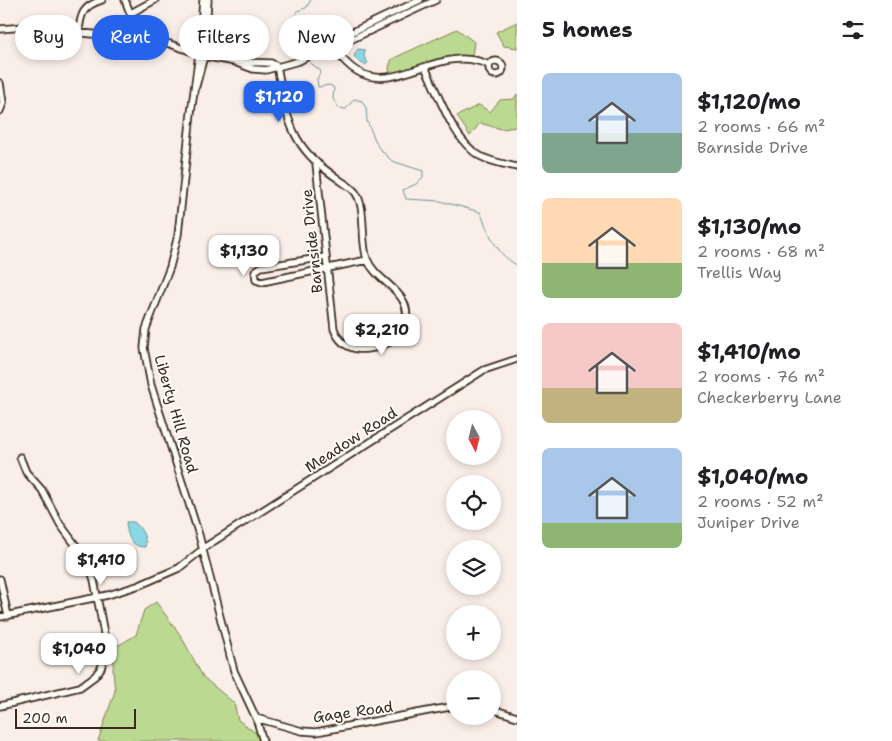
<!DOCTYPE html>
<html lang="en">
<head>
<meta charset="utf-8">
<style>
  body { margin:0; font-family:"Shantell Sans",sans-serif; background:#f2f2f2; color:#202124; height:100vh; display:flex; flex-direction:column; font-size:19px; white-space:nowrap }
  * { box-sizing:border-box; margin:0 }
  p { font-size:16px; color:#757577 }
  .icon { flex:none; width:28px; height:28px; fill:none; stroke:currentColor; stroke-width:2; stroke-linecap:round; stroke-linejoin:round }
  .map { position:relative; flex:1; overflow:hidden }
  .side { display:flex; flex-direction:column; background:#fff; width:375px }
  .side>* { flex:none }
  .top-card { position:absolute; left:15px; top:15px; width:426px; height:45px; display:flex; gap:10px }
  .needle { width:32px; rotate:173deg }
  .buttons { position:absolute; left:446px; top:410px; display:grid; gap:10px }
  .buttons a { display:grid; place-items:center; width:55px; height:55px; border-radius:50%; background:#fff; box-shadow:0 2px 8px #0003; font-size:25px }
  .scale { position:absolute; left:15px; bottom:12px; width:121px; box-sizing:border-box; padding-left:5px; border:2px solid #3b2a1e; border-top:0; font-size:14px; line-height:18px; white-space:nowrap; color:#3b2a1e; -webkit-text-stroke:4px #fdfcf7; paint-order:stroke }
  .price { position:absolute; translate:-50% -42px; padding:0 11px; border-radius:10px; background:#fff; color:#222; font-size:16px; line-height:32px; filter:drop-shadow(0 1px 2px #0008) }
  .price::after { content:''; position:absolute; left:50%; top:30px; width:15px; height:11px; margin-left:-8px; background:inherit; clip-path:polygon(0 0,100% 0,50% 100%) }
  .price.selected { background:#2563eb; color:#fff }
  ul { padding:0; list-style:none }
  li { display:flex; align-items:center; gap:15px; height:125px; padding:0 25px }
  li span { display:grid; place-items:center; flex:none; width:140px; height:100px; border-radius:8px; color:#555 }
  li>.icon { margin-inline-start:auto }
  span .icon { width:60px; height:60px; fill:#fffc; stroke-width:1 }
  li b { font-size:21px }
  h2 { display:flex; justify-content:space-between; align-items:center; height:60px; padding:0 25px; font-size:21px }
  .pill { padding:0 18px; border-radius:22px; background:#fff; box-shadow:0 2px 8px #0003; font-size:18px; line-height:45px }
  .pill.selected { background:#2563eb; color:#fff }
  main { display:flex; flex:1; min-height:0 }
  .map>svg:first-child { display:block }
  .green { fill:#bcd991; stroke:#7c8258 }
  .water { fill:#89d9e4; stroke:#6a9395 }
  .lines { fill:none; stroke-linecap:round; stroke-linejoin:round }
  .stream { stroke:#6a9395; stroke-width:1 }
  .minor-casing { stroke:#3b2a1e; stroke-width:9 }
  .minor { stroke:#fdfcf7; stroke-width:5.5 }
  .labels { text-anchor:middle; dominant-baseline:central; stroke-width:4; stroke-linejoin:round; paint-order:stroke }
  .street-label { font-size:15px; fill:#3b2a1e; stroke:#fdfcf7 }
</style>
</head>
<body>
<main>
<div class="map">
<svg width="517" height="741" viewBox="0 0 517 741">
  <rect width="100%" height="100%" fill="#faeee8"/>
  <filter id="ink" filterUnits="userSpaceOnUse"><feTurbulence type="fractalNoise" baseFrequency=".02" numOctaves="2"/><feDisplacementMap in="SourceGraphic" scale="10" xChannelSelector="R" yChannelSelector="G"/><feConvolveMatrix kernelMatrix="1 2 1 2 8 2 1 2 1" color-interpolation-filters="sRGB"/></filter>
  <g filter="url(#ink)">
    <!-- green -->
    <path class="green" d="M517,22V48L504,46L496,32Z
      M457,29L474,42L472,56C443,53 418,68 390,75L389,67L392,59Z
      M517,94V127L501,129L480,123L470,136L457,116L479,105L490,112L500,100L514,99Z
      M156,602L181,636L203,677L234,703L238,720L256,733L259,741H98L115,691L113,670L114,648L136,635L144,610Z"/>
    <!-- water -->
    <path class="water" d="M358,49L365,50L364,57L368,63L365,65L359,62L354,56Z
      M126,522H134C141,528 147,537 145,547C130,547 127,535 126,522Z"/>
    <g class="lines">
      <!-- stream -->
      <path class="stream" d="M302,53C289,36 288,32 297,11L306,8L311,0
        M308,61L321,71L317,79L318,87L330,85L334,88L333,99L339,108L346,109L354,99L362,101L366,108L367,121L378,147L392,161L423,171V177L416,184L403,190L406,199L440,201L480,212C489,232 495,254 517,265"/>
      <defs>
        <path id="minor" d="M125,0L132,18V39
          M203,0L199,54L191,113L178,235L170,267L146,329L144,348L151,385L199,535L234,671L256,718L263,741
          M131,13L155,0
          M0,29L24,27L161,41L208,57L235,62L271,63L277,66
          M79,33C80,14 83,6 102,0
          M332,44C378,121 430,37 489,65
          M332,44L348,41L436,0
          M489 68a7 7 0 1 1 14 0a7 7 0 1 1-14 0Z
          M237,63L253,69L266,70L299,61L332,44L346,35L420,0
          M277,66C282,90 285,117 297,138C307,156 321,167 337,178C343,183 350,186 355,192C367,207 360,240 367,259C376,283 415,292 405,324C402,334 394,341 385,344C364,353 343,352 334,329L316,164
          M425,67C438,93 453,141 480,156C491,162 504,164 517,167
          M0,83L3,103L0,111
          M196,86L204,56L208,0
          M326,257L261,267L255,271L256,280L262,282L367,260
          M0,579L8,616
          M0,617L108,595L140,585L179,568L208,545L484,370L517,359
          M0,706L80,687L95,676L101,668L107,650L94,580L88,562L60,524L42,490L26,472L20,457
          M492,709L517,717
          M256,718L302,731L316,732L455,706"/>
      </defs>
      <!-- minor casing -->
      <use href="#minor" class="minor-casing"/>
      <!-- minor -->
      <use href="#minor" class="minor"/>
    </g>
  </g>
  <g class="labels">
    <!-- street labels -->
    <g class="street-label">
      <text transform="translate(312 241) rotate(-96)">Barnside Drive</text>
      <text transform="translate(176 414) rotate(74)">Liberty Hill Road</text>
      <text transform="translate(351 440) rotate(-33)">Meadow Road</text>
      <text transform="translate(353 712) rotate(-8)">Gage Road</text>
    </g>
  </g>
</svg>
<div class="buttons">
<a><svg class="needle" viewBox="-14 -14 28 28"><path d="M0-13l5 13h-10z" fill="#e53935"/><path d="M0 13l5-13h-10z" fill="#757577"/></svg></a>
<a><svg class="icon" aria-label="locate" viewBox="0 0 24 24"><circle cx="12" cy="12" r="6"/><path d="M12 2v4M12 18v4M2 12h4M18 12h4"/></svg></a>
<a><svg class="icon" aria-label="layers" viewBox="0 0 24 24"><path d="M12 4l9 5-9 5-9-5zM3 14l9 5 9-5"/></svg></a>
<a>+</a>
<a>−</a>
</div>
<div class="scale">200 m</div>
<b class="price selected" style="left:279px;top:123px">$1,120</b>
<b class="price" style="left:244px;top:277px">$1,130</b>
<b class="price" style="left:382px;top:356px">$2,210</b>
<b class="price" style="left:101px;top:586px">$1,410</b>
<b class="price" style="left:79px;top:675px">$1,040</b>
<div class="top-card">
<a class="pill">Buy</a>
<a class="pill selected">Rent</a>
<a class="pill">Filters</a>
<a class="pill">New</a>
</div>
</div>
<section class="side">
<h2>5 homes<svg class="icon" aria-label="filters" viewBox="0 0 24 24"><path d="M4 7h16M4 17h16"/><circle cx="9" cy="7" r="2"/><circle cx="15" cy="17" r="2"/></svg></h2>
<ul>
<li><span style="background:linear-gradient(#a9c7e8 60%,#7fa58c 0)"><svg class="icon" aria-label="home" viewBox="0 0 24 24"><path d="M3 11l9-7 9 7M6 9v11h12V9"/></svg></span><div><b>$1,120/mo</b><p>2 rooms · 66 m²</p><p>Barnside Drive</p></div></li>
<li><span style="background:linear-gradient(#ffd9b3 65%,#8fb573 0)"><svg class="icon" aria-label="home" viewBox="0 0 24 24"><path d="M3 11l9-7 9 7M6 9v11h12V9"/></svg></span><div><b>$1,130/mo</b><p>2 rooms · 68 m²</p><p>Trellis Way</p></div></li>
<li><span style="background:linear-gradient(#f6c9c9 65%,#c2b280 0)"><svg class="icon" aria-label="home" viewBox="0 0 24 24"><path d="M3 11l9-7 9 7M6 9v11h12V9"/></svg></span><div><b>$1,410/mo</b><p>2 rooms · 76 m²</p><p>Checkerberry Lane</p></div></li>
<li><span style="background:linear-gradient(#a9c7e8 75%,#8fb573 0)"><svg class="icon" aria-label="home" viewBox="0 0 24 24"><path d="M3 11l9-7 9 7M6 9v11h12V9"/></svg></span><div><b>$1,040/mo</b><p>2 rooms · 52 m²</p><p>Juniper Drive</p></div></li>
</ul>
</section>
</main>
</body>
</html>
